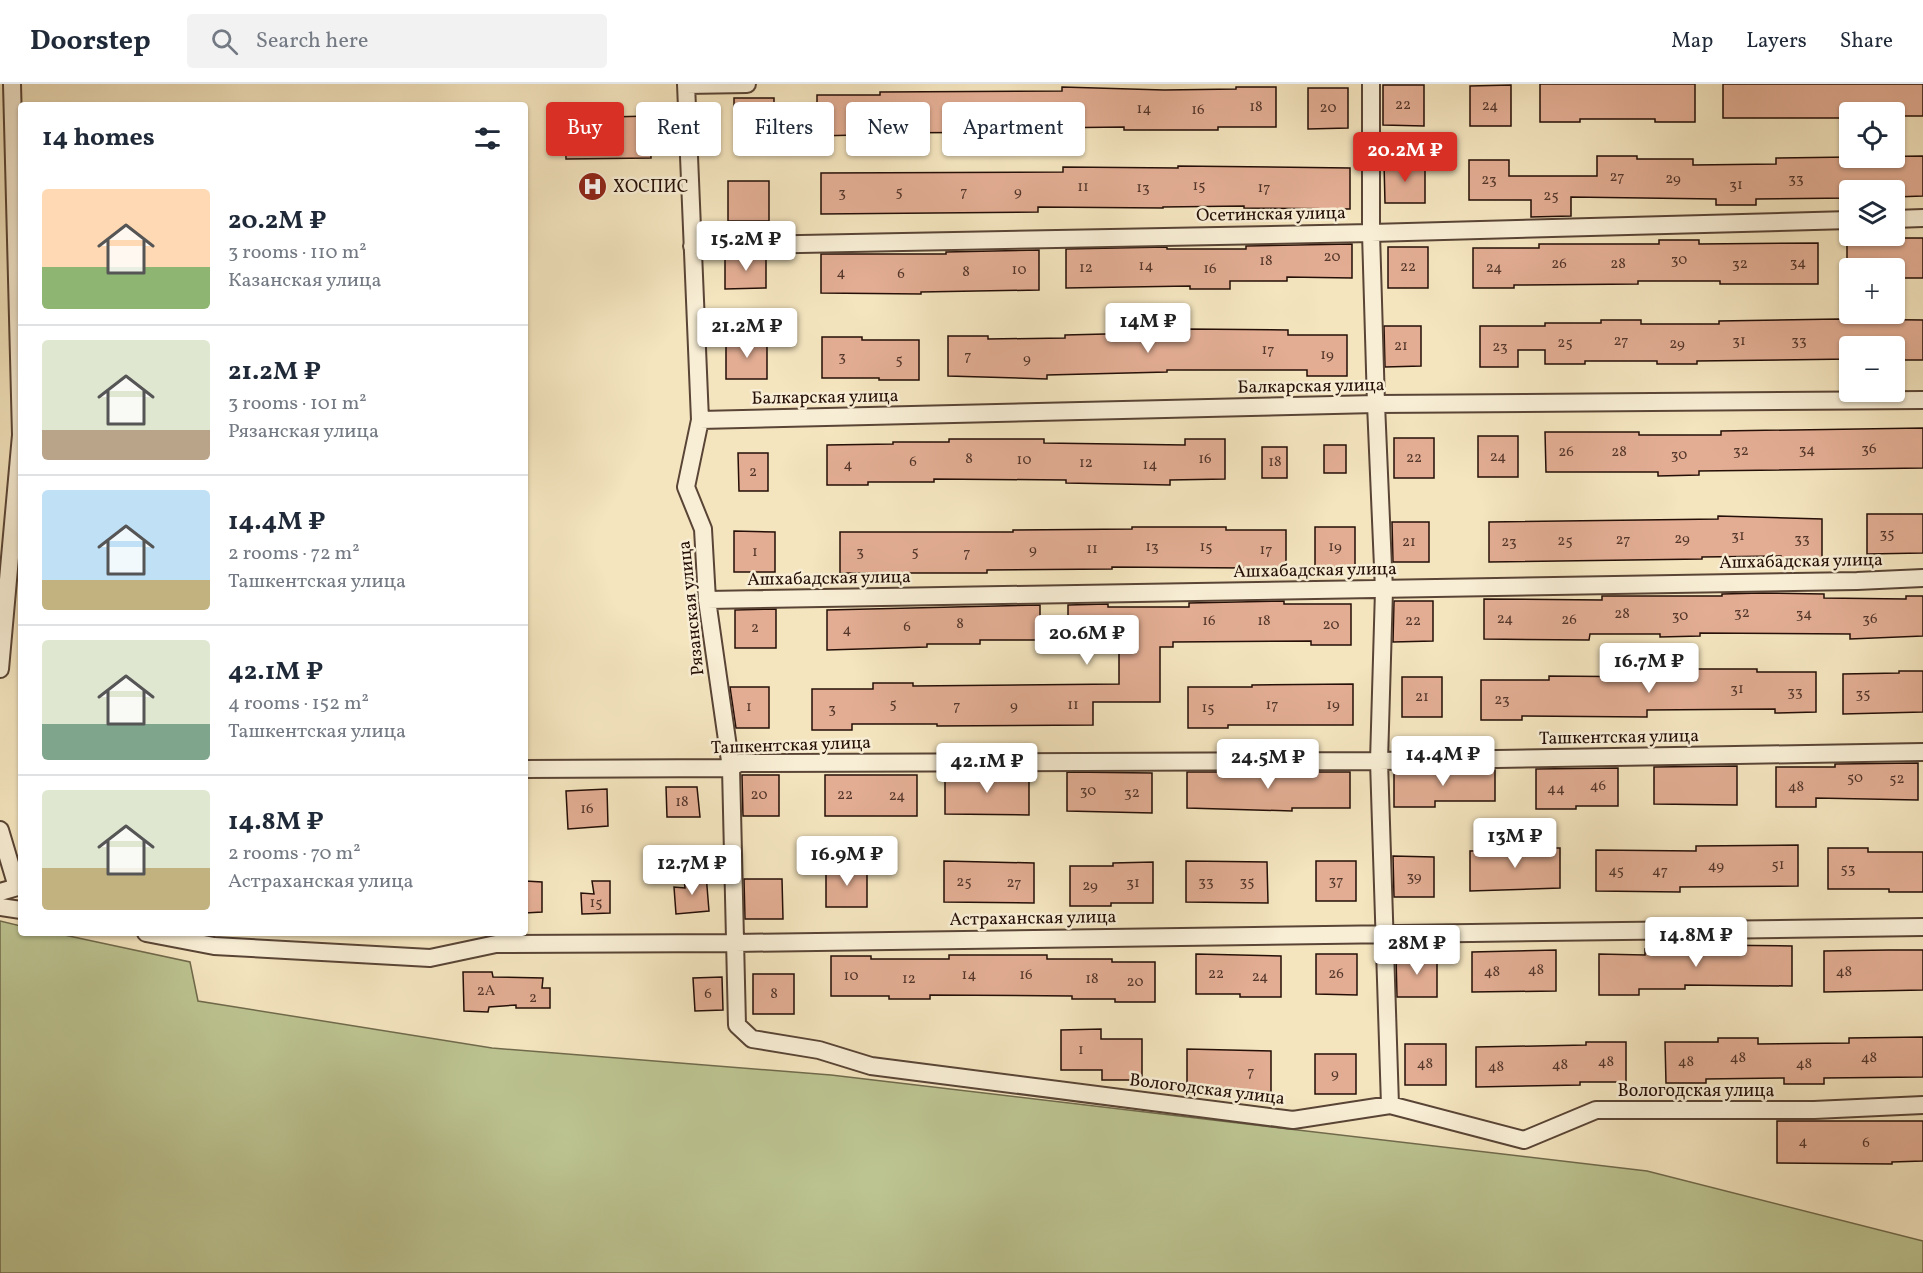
<!DOCTYPE html>
<html lang="en">
<head>
<meta charset="utf-8">
<style>
  body { margin:0; font-family:Vollkorn,serif; background:#f2f2f3; color:#1f2937; height:100vh; display:flex; flex-direction:column; font-size:22px; white-space:nowrap }
  * { box-sizing:border-box; margin:0 }
  p { font-size:20px; color:#747a83 }
  .icon { flex:none; width:33px; height:33px; fill:none; stroke:currentColor; stroke-width:2; stroke-linecap:round; stroke-linejoin:round }
  .map { position:relative; flex:1; overflow:hidden }
  .drawer { position:absolute; left:18px; top:18px; width:510px; height:834px; display:flex; flex-direction:column; background:#fff; border-radius:6px; box-shadow:0 2px 4px #0004 }
  .drawer>* { flex:none }
  .guide { position:absolute; left:546px; top:18px; width:570px; height:54px; display:flex; gap:12px }
  .buttons { position:absolute; left:1839px; top:18px; display:grid; gap:12px }
  .buttons a { display:grid; place-items:center; width:66px; height:66px; border-radius:6px; background:#fff; box-shadow:0 2px 4px #0004; font-size:30px }
  .price { position:absolute; translate:-50% -51px; padding:0 14px; border-radius:6px; background:#fff; color:#222; font-size:20px; line-height:39px; filter:drop-shadow(0 2px 3px #0008) }
  .price::after { content:''; position:absolute; left:50%; top:36px; width:18px; height:14px; margin-left:-9px; background:inherit; clip-path:polygon(0 0,100% 0,50% 100%) }
  .price.selected { background:#d93025; color:#fff }
  ul { padding:0; list-style:none }
  li { display:flex; align-items:center; gap:18px; height:150px; padding:0 24px }
  li+li { border-top:2px solid #e0e1e3 }
  li span { display:grid; place-items:center; flex:none; width:168px; height:120px; border-radius:6px; color:#555 }
  li>.icon { margin-inline-start:auto }
  span .icon { width:72px; height:72px; fill:#fffc; stroke-width:1 }
  li b { font-size:26px }
  h2 { display:flex; justify-content:space-between; align-items:center; height:72px; padding:0 24px; font-size:26px }
  .pill { padding:0 21px; border-radius:6px; background:#fff; box-shadow:0 2px 4px #0004; font-size:21px; line-height:54px }
  .pill.selected { background:#d93025; color:#fff }
  header { display:flex; align-items:center; gap:36px; box-sizing:border-box; height:84px; padding:0 30px; background:#fff; border-bottom:2px solid #e0e1e3 }
  header strong { font-size:28px }
  nav { display:flex; gap:33px; margin-inline-start:auto; font-size:21px }
  .search { width:420px; height:54px; background:#f2f2f3; display:flex; align-items:center; gap:15px; box-sizing:border-box; padding:0 21px; border-radius:6px; color:#747a83; font-size:22px }
  .map>svg:first-child { display:block }
  .green { fill:#bcc491; stroke:#706a4c; stroke-width:1.5 }
  .building { fill:#e2ad93; stroke:#250f07; stroke-width:1.5 }
  .lines { fill:none; stroke-linecap:round; stroke-linejoin:round }
  .minor-casing { stroke:#594435; stroke-width:20 }
  .minor { stroke:#f8eed5; stroke-width:16 }
  .labels { text-anchor:middle; dominant-baseline:central; stroke-width:5; stroke-linejoin:round; paint-order:stroke }
  .number-label { font-size:15px; fill:#54362a }
  .poi-label { font-size:18px; fill:#250f07; stroke:#f8eed5; text-anchor:start }
  .street-label { font-size:18px; fill:#250f07; stroke:#f8eed5 }
</style>
</head>
<body>
<header>
<strong>Doorstep</strong>
<div class="search"><svg class="icon" aria-label="search" viewBox="0 0 24 24"><circle cx="10" cy="10" r="6"/><path d="M15 15l6 6"/></svg>Search here</div>
<nav><a>Map</a><a>Layers</a><a>Share</a></nav>
</header>
<div class="map">
<svg width="1923" height="1189" viewBox="0 0 1923 1189">
  <rect width="100%" height="100%" fill="#f4e5bf"/>
  <filter id="stains"><feTurbulence type="fractalNoise" baseFrequency=".00333" numOctaves="4"/><feColorMatrix values="0 0 0 0 .2 0 0 0 0 .09 0 0 0 0 .02 0 0 0 .5 -.17"/></filter>
  <radialGradient id="worn" r=".72"><stop offset=".6" stop-color="#630" stop-opacity="0"/><stop offset="1" stop-color="#630" stop-opacity=".3"/></radialGradient>
  <!-- green -->
  <path class="green" d="M0,837L21,842V849H55L190,878L198,917L492,964L831,991L1647,1087L1923,1157V1189H0Z"/>
  <!-- building -->
  <path class="building" d="M1540,0H1695V38H1655V35H1580V38H1540Z
    M1723,0H1923V32H1894V28H1850V34H1723Z
    M1383,1H1424V42L1383,41Z
    M1511,1V42H1470V2Z
    M1062,3L1164,6L1236,5V3H1276V43H1218V46H1124V43L1044,44V48L857,49V51L817,52V11H880V8L1062,7Z
    M1308,4H1348V44L1308,45Z
    M734,14H774V54H734Z
    M650,32L651,74L566,75L565,34Z
    M1597,72H1637V75H1693V81L1776,80V74L1923,72V112L1895,113V106H1850V114L1756,115V121H1716V115L1571,113V132L1531,133V116H1469V76H1509V92H1597Z
    M1384,79H1425V119H1385Z
    M1178,82L1350,84V125L1244,124V122L1163,123V124L1038,123V128L821,130V89L1063,88V83L1178,84Z
    M728,97H769V137H728Z
    M1897,154H1923V194H1897V184H1847V155Z
    M1659,156H1699V160L1818,159V200H1720V197H1638V200L1514,201V204H1473V164H1539V160H1659Z
    M1352,160V194L1287,193V197H1230V205H1190V202L1066,204V165L1167,163V165H1246V162Z
    M1388,163H1428V204H1388Z
    M1039,166V206L921,208V210L821,209V170H946V168Z
    M766,171V204L725,205V172Z
    M1838,235L1923,236V276H1894V262H1850V275L1697,277V280H1657V277H1585V280H1545V266H1518V283H1480V242H1545V239H1601V236H1641V240H1719V237Z
    M1384,242H1421V282L1385,283Z
    M1187,245L1288,246V251H1347V292H1307V286H1167V288L1047,291V295L948,292V252H988V255L1065,254V251L1187,248Z
    M822,253H862V256H919V296H879V294H822Z
    M726,255H767V295H726Z
    M1923,344V384L1699,387V391L1658,392V388H1546L1545,348H1639V351H1721V347Z
    M1478,352H1518V393H1478Z
    M1394,354H1434V394H1394Z
    M949,355H1044V359L1185,361V355H1225V395L1170,396V401L1066,399V396L934,395V398H868V401H827V361L893,360V358H949Z
    M1324,361H1346V389H1324Z
    M1262,363H1287V394H1262Z
    M738,369H768V407H739Z
    M1867,430H1923V469L1867,470Z
    M1718,432L1822,435V475H1781V472L1702,473V475L1489,478V438L1718,435Z
    M1392,438H1429V478H1393Z
    M1132,443H1226V446H1286V486H1246V484L1112,483V485L987,486V489H840V448H1013V446L1132,445Z
    M1315,443H1355V483H1315Z
    M734,447L775,448V488H734Z
    M1762,509L1824,510V514L1906,515V512H1923V552L1850,555V550L1700,549V552L1660,553V550H1590L1589,556L1484,555V515L1602,516V512H1722V510Z
    M1284,517V520H1351V561H1311V557L1173,558V563H1160V618H1093V641L937,642V640H852V646H812V605H873V599H913V602L1119,600V559H1068V521L1108,520V523H1189V519Z
    M1394,517H1433V557L1393,558Z
    M1040,521V556H980V560H927V563L827,566V526Z
    M776,525V564H735V526Z
    M1661,585H1757V588H1816V628L1775,629V625L1647,626V633L1522,632V636H1481V596H1549V592L1661,593Z
    M1899,587H1923V628L1843,630V590L1899,589Z
    M1402,593H1442V633H1402Z
    M1353,600V641H1228V644H1188V603H1252V601Z
    M730,603H769V644H736Z
    M1918,679V716L1816,714V723H1776V683H1835V680Z
    M1737,682V721L1654,720V683Z
    M1618,684V722H1576V725H1536V685Z
    M1495,686V717H1435V723H1394V687Z
    M1067,688L1152,689V729L1067,727Z
    M1187,688H1350V724H1292V727L1187,724Z
    M945,690H1029V731L945,730Z
    M742,691H779V732H743Z
    M825,691H917V732H825Z
    M666,703H697L700,733H667Z
    M607,705L608,742L568,745L566,707Z
    M1798,761V802L1680,803V808L1596,807V766L1696,767V762Z
    M1519,764H1560V804L1470,807V767L1519,766Z
    M1828,764H1868V768H1923V808H1889V805H1828Z
    M1393,772L1434,773V813H1394Z
    M944,777L1034,779V819L944,818Z
    M1186,777L1267,778L1268,819L1186,818Z
    M1316,777H1356V817H1316Z
    M1153,778V819H1111V822H1070V782H1113V779Z
    M867,782V823H826V783Z
    M706,790L709,827L676,830L674,803L685,804L684,793Z
    M744,795H782L783,835H745Z
    M525,797L542,798V828L525,829Z
    M592,797H610V829L582,830L581,809L594,810Z
    M1699,861L1792,862V902L1685,901V905H1639V911H1599V870L1645,871V865L1699,864Z
    M1556,866V907L1472,908V868Z
    M1888,866H1923V906L1824,908V867Z
    M1196,870L1281,872V913H1240V910H1196Z
    M1316,870H1357V911L1316,910Z
    M949,871H1047V875H1112V878H1155V918H1115V915H1072V912L930,911V915H889V912H831V872H871V875H949Z
    M1396,872H1437V913H1397Z
    M463,888H492L493,893L543,894L542,904H550V924H516V921L489,923L488,928L464,927Z
    M753,890H794V930H753Z
    M722,893L723,926L695,927L693,894Z
    M1101,945V955H1142V996H1102V986H1061V946Z
    M1923,953V993L1824,994V1000H1784V994L1706,995V999H1666L1665,958H1718V954H1758V960L1849,959V954Z
    M1586,958H1626V998H1580V1001L1476,1003V963L1586,961Z
    M1405,960H1446V1001H1405Z
    M1187,965L1271,967V1008L1187,1005Z
    M1315,970H1356V1010H1315Z
    M1777,1037H1923V1077L1892,1078V1080L1777,1079Z"/>
  <g class="lines">
    <defs>
      <path id="minor" d="M686,0L700,336L686,403L703,445L707,516L731,684L737,941L752,955L819,966L871,982L1293,1036L1390,1021L1524,1056L1596,1026H1814L1923,1021
        M1371,0V149L1376,320L1384,506L1379,677L1390,1021
        M686,1L747,0
        M1894,135L1923,134
        M692,162L1371,149L1850,136
        M700,336L1376,320L1923,316
        M707,516L1857,497L1923,494
        M0,585L21,351L12,0
        M525,685L731,684L739,679L1379,677L1923,668
        M0,746L17,803
        M0,808L21,802
        M0,823L21,826
        M146,849L214,862L430,874L496,860L735,859L1923,843"/>
    </defs>
    <!-- minor casing -->
    <use href="#minor" class="minor-casing"/>
    <!-- minor -->
    <use href="#minor" class="minor"/>
  </g>
  <!-- icons -->
  <defs>
    <symbol id="hospital-disc" viewBox="-11 -11 22 22"><circle r="9.5" fill="#8f2418" stroke="#f8eed5"/><path d="M-5-5h3v3.5h4V-5h3V5h-3V1.5h-4V5h-3Z" fill="#fff"/></symbol>
  </defs>
  <g fill-rule="evenodd">
    <use href="#hospital-disc" x="576" y="86" width="33" height="33"/>
  </g>
  <g class="labels">
    <!-- number labels -->
    <g class="number-label">
      <text x="1403" y="21">22</text>
      <text x="1490" y="22">24</text>
      <text x="1256" y="23">18</text>
      <text x="1328" y="24">20</text>
      <text x="1144" y="25">14</text>
      <text x="1198" y="26">16</text>
      <text x="1617" y="93">27</text>
      <text x="1673" y="95">29</text>
      <text x="1796" y="95">33</text>
      <text x="1489" y="96">23</text>
      <text x="1736" y="101">31</text>
      <text x="1199" y="102">15</text>
      <text x="1083" y="103">11</text>
      <text x="1143" y="104">13</text>
      <text x="1264" y="104">17</text>
      <text x="899" y="108">5</text>
      <text x="964" y="108">7</text>
      <text x="1018" y="108">9</text>
      <text x="842" y="109">3</text>
      <text x="1551" y="112">25</text>
      <text x="1332" y="173">20</text>
      <text x="1679" y="176">30</text>
      <text x="1266" y="177">18</text>
      <text x="1798" y="179">34</text>
      <text x="1559" y="180">26</text>
      <text x="1618" y="180">28</text>
      <text x="1740" y="180">32</text>
      <text x="1146" y="182">14</text>
      <text x="1408" y="183">22</text>
      <text x="1086" y="184">12</text>
      <text x="1494" y="184">24</text>
      <text x="1210" y="185">16</text>
      <text x="1019" y="186">10</text>
      <text x="966" y="188">8</text>
      <text x="841" y="189">4</text>
      <text x="901" y="190">6</text>
      <text x="1621" y="257">27</text>
      <text x="1739" y="257">31</text>
      <text x="1799" y="257">33</text>
      <text x="1565" y="259">25</text>
      <text x="1677" y="260">29</text>
      <text x="1401" y="262">21</text>
      <text x="1500" y="263">23</text>
      <text x="1268" y="266">17</text>
      <text x="1327" y="271">19</text>
      <text x="968" y="272">7</text>
      <text x="842" y="273">3</text>
      <text x="1027" y="275">9</text>
      <text x="899" y="276">5</text>
      <text x="1869" y="365">36</text>
      <text x="1807" y="366">34</text>
      <text x="1741" y="367">32</text>
      <text x="1566" y="368">26</text>
      <text x="1619" y="368">28</text>
      <text x="1679" y="371">30</text>
      <text x="1498" y="373">24</text>
      <text x="1414" y="374">22</text>
      <text x="969" y="375">8</text>
      <text x="1205" y="375">16</text>
      <text x="1024" y="376">10</text>
      <text x="913" y="378">6</text>
      <text x="1275" y="378">18</text>
      <text x="1086" y="379">12</text>
      <text x="848" y="381">4</text>
      <text x="1150" y="381">14</text>
      <text x="753" y="388">2</text>
      <text x="1887" y="450">35</text>
      <text x="1738" y="452">31</text>
      <text x="1682" y="455">29</text>
      <text x="1802" y="455">33</text>
      <text x="1623" y="456">27</text>
      <text x="1565" y="457">25</text>
      <text x="1409" y="458">21</text>
      <text x="1509" y="458">23</text>
      <text x="1152" y="463">13</text>
      <text x="1206" y="463">15</text>
      <text x="1335" y="463">19</text>
      <text x="1092" y="465">11</text>
      <text x="1033" y="466">9</text>
      <text x="1266" y="466">17</text>
      <text x="755" y="468">1</text>
      <text x="860" y="468">3</text>
      <text x="915" y="468">5</text>
      <text x="967" y="469">7</text>
      <text x="1742" y="529">32</text>
      <text x="1622" y="530">28</text>
      <text x="1804" y="530">34</text>
      <text x="1680" y="532">30</text>
      <text x="1505" y="535">24</text>
      <text x="1870" y="535">36</text>
      <text x="1569" y="536">26</text>
      <text x="1209" y="537">16</text>
      <text x="1264" y="537">18</text>
      <text x="1413" y="537">22</text>
      <text x="960" y="540">8</text>
      <text x="1331" y="541">20</text>
      <text x="907" y="543">6</text>
      <text x="755" y="544">2</text>
      <text x="847" y="546">4</text>
      <text x="1737" y="605">31</text>
      <text x="1795" y="608">33</text>
      <text x="1863" y="610">35</text>
      <text x="1422" y="613">21</text>
      <text x="1502" y="616">23</text>
      <text x="893" y="620">5</text>
      <text x="1073" y="621">11</text>
      <text x="1272" y="621">17</text>
      <text x="1333" y="621">19</text>
      <text x="957" y="622">7</text>
      <text x="1014" y="622">9</text>
      <text x="749" y="623">1</text>
      <text x="1208" y="624">15</text>
      <text x="832" y="625">3</text>
      <text x="1855" y="694">50</text>
      <text x="1897" y="695">52</text>
      <text x="1598" y="702">46</text>
      <text x="1796" y="703">48</text>
      <text x="1556" y="705">44</text>
      <text x="1088" y="707">30</text>
      <text x="1132" y="709">32</text>
      <text x="759" y="711">20</text>
      <text x="845" y="711">22</text>
      <text x="897" y="712">24</text>
      <text x="682" y="718">18</text>
      <text x="587" y="725">16</text>
      <text x="1778" y="781">51</text>
      <text x="1716" y="782">49</text>
      <text x="1848" y="785">53</text>
      <text x="1616" y="787">45</text>
      <text x="1660" y="787">47</text>
      <text x="1414" y="793">39</text>
      <text x="1336" y="797">37</text>
      <text x="964" y="798">25</text>
      <text x="1206" y="798">33</text>
      <text x="1247" y="798">35</text>
      <text x="1014" y="799">27</text>
      <text x="1133" y="799">31</text>
      <text x="1090" y="802">29</text>
      <text x="596" y="819">15</text>
      <text x="1536" y="886">48</text>
      <text x="1492" y="888">48</text>
      <text x="1844" y="888">48</text>
      <text x="1216" y="890">22</text>
      <text x="1336" y="890">26</text>
      <text x="969" y="891">14</text>
      <text x="1026" y="891">16</text>
      <text x="851" y="892">10</text>
      <text x="1260" y="893">24</text>
      <text x="909" y="895">12</text>
      <text x="1092" y="895">18</text>
      <text x="1135" y="898">20</text>
      <text x="486" y="907">2А</text>
      <text x="708" y="910">6</text>
      <text x="774" y="910">8</text>
      <text x="533" y="914">2</text>
      <text x="1081" y="966">1</text>
      <text x="1738" y="974">48</text>
      <text x="1869" y="974">48</text>
      <text x="1606" y="978">48</text>
      <text x="1686" y="978">48</text>
      <text x="1425" y="980">48</text>
      <text x="1804" y="980">48</text>
      <text x="1560" y="981">48</text>
      <text x="1496" y="983">48</text>
      <text x="1251" y="988">7</text>
      <text x="1335" y="990">9</text>
      <text x="1803" y="1058">4</text>
      <text x="1866" y="1059">6</text>
    </g>
    <!-- poi labels -->
    <g class="poi-label">
      <text x="613" y="103">ХОСПИС</text>
    </g>
    <!-- street labels -->
    <g class="street-label">
      <text transform="translate(1271 131) rotate(-1)">Осетинская улица</text>
      <text transform="translate(1311 303) rotate(-1)">Балкарская улица</text>
      <text transform="translate(825 314) rotate(-1)">Балкарская улица</text>
      <text transform="translate(1801 478) rotate(-1)">Ашхабадская улица</text>
      <text transform="translate(1315 487) rotate(-1)">Ашхабадская улица</text>
      <text transform="translate(829 495) rotate(-1)">Ашхабадская улица</text>
      <text transform="translate(692 524) rotate(-96)">Рязанская улица</text>
      <text transform="translate(1619 654) rotate(-1)">Ташкентская улица</text>
      <text transform="translate(791 662) rotate(-2)">Ташкентская улица</text>
      <text transform="translate(1033 835) rotate(-1)">Астраханская улица</text>
      <text transform="translate(1207 1006) rotate(7)">Вологодская улица</text>
      <text x="1696" y="1007">Вологодская улица</text>
    </g>
  </g>
  <rect width="100%" height="100%" filter="url(#stains)"/>
  <rect width="100%" height="100%" fill="url(#worn)"/>
</svg>
<div class="buttons">
<a><svg class="icon" aria-label="locate" viewBox="0 0 24 24"><circle cx="12" cy="12" r="6"/><path d="M12 2v4M12 18v4M2 12h4M18 12h4"/></svg></a>
<a><svg class="icon" aria-label="layers" viewBox="0 0 24 24"><path d="M12 4l9 5-9 5-9-5zM3 14l9 5 9-5"/></svg></a>
<a>+</a>
<a>−</a>
</div>
<b class="price selected" style="left:1405px;top:99px">20.2M ₽</b>
<b class="price" style="left:746px;top:188px">15.2M ₽</b>
<b class="price" style="left:1148px;top:270px">14M ₽</b>
<b class="price" style="left:747px;top:275px">21.2M ₽</b>
<b class="price" style="left:1087px;top:582px">20.6M ₽</b>
<b class="price" style="left:1649px;top:610px">16.7M ₽</b>
<b class="price" style="left:1443px;top:703px">14.4M ₽</b>
<b class="price" style="left:1268px;top:706px">24.5M ₽</b>
<b class="price" style="left:987px;top:710px">42.1M ₽</b>
<b class="price" style="left:1515px;top:785px">13M ₽</b>
<b class="price" style="left:847px;top:803px">16.9M ₽</b>
<b class="price" style="left:692px;top:812px">12.7M ₽</b>
<b class="price" style="left:1696px;top:884px">14.8M ₽</b>
<b class="price" style="left:1417px;top:892px">28M ₽</b>
<div class="guide">
<a class="pill selected">Buy</a>
<a class="pill">Rent</a>
<a class="pill">Filters</a>
<a class="pill">New</a>
<a class="pill">Apartment</a>
</div>
<section class="drawer">
<h2>14 homes<svg class="icon" aria-label="filters" viewBox="0 0 24 24"><path d="M4 7h16M4 17h16"/><circle cx="9" cy="7" r="2"/><circle cx="15" cy="17" r="2"/></svg></h2>
<ul>
<li><span style="background:linear-gradient(#ffd9b3 65%,#8fb573 0)"><svg class="icon" aria-label="home" viewBox="0 0 24 24"><path d="M3 11l9-7 9 7M6 9v11h12V9"/></svg></span><div><b>20.2M ₽</b><p>3 rooms · 110 m²</p><p>Казанская улица</p></div></li>
<li><span style="background:linear-gradient(#dfe7d0 75%,#b9a48a 0)"><svg class="icon" aria-label="home" viewBox="0 0 24 24"><path d="M3 11l9-7 9 7M6 9v11h12V9"/></svg></span><div><b>21.2M ₽</b><p>3 rooms · 101 m²</p><p>Рязанская улица</p></div></li>
<li><span style="background:linear-gradient(#bfe0f5 75%,#c2b280 0)"><svg class="icon" aria-label="home" viewBox="0 0 24 24"><path d="M3 11l9-7 9 7M6 9v11h12V9"/></svg></span><div><b>14.4M ₽</b><p>2 rooms · 72 m²</p><p>Ташкентская улица</p></div></li>
<li><span style="background:linear-gradient(#dfe7d0 70%,#7fa58c 0)"><svg class="icon" aria-label="home" viewBox="0 0 24 24"><path d="M3 11l9-7 9 7M6 9v11h12V9"/></svg></span><div><b>42.1M ₽</b><p>4 rooms · 152 m²</p><p>Ташкентская улица</p></div></li>
<li><span style="background:linear-gradient(#dfe7d0 65%,#c2b280 0)"><svg class="icon" aria-label="home" viewBox="0 0 24 24"><path d="M3 11l9-7 9 7M6 9v11h12V9"/></svg></span><div><b>14.8M ₽</b><p>2 rooms · 70 m²</p><p>Астраханская улица</p></div></li>
</ul>
</section>
</div>
</body>
</html>
